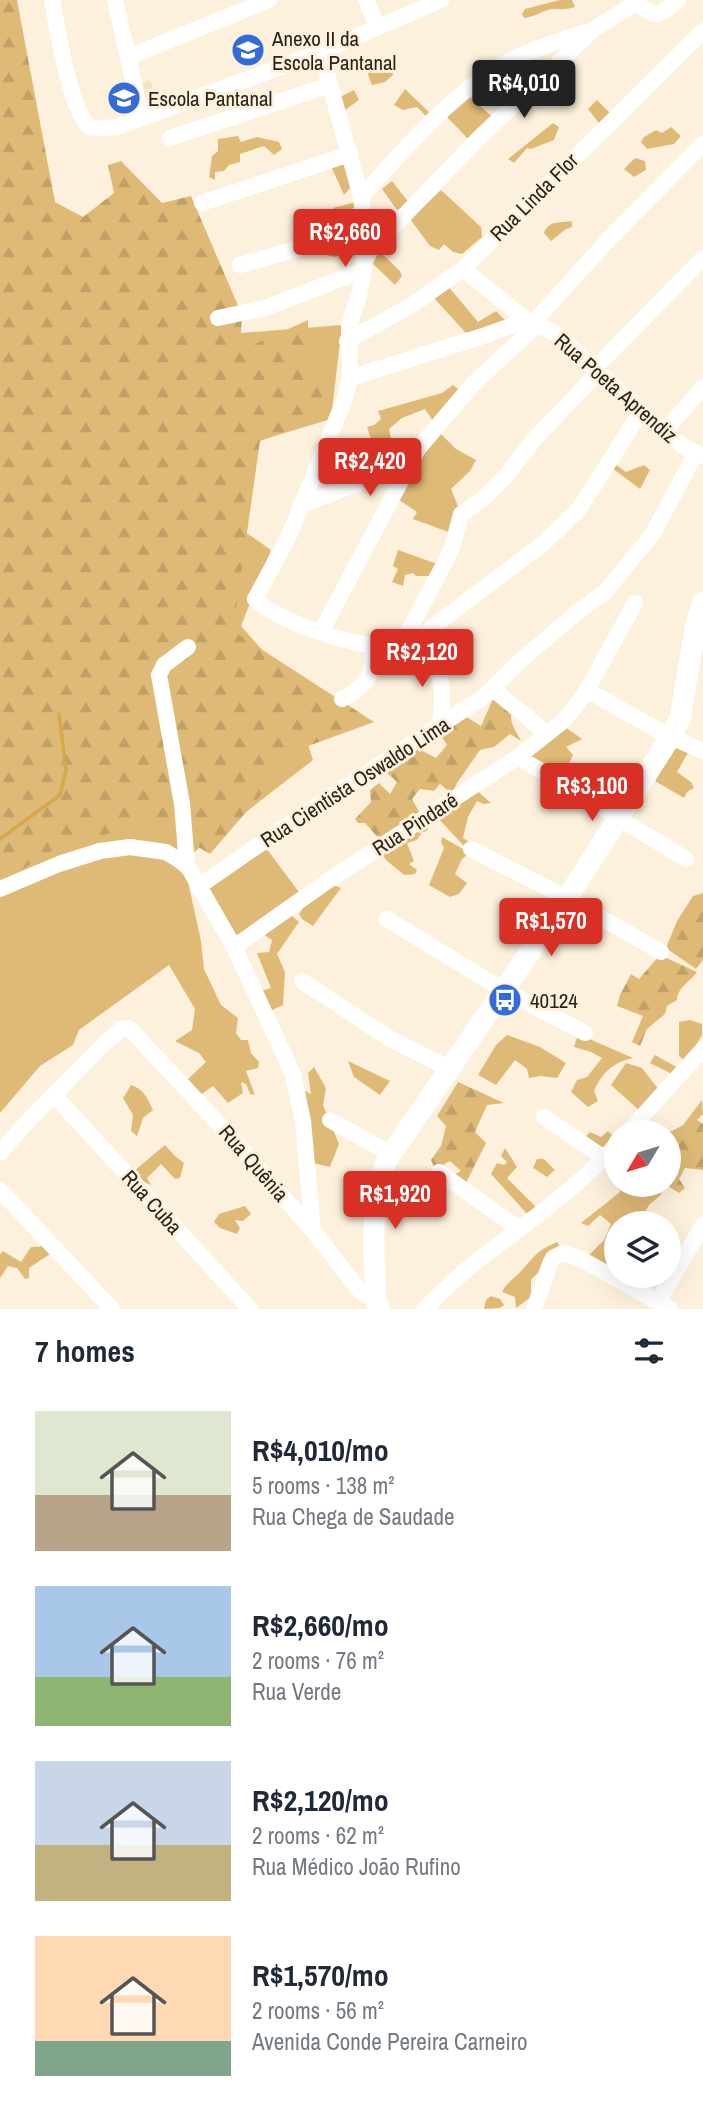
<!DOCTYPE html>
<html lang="en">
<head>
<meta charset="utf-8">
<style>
  body { margin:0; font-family:"Archivo Narrow",sans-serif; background:#f2f2f3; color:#1f2937; height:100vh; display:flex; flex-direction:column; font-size:26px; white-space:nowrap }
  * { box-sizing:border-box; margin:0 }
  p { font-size:23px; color:#747a83 }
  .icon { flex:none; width:38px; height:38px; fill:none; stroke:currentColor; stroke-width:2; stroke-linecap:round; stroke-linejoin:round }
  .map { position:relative; height:1309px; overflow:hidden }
  .side { display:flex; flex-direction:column; background:#fff; flex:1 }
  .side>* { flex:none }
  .needle { width:46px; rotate:232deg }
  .buttons { position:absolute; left:604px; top:1120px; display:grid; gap:14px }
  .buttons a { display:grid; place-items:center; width:77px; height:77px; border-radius:50%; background:#fff; box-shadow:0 7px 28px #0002; font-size:35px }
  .price { position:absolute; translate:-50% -60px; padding:0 16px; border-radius:7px; background:#d93025; color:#fff; font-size:23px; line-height:46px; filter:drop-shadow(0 2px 4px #0008) }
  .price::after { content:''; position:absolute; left:50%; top:42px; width:21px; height:16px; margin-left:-10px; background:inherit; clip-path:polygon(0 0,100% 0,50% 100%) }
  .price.on { background:#222; color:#fff }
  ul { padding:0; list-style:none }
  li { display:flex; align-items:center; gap:21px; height:175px; padding:0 35px }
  li span { display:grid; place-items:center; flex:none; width:196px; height:140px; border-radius:0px; color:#555 }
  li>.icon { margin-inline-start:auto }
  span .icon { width:84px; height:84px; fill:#fffc; stroke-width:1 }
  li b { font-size:30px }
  h2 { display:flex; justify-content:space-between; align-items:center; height:84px; padding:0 35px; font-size:30px }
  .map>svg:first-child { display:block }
  .built { fill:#f6e4c4 }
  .grass { fill:#dfba77 }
  .forest { fill:url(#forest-firs) }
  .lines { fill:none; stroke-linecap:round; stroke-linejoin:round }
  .stream { stroke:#d5a84f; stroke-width:3.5 }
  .minor { stroke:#fff; stroke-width:16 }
  .major { stroke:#fff; stroke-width:21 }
  .labels { text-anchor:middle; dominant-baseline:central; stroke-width:6; stroke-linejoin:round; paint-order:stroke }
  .poi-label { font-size:21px; fill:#29241a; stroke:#fdf1dd; text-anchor:start }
  .street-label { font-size:21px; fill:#29241a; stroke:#fdf1dd }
</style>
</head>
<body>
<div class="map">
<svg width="703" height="1309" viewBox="0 0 703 1309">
  <defs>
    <pattern id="forest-firs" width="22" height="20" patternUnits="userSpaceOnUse" patternTransform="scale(1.75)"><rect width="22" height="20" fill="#dfba77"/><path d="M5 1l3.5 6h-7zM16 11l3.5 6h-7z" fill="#bfa066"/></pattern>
  </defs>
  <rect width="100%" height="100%" fill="#fdf1dd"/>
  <!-- built -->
  <path class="built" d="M249,37L258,59L248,63L240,41Z
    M150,80L157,100L146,103L140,84Z
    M131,88L134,103L118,107L112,94Z"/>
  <!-- grass -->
  <path class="grass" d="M560,0H572L575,7C566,10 561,9 552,9C544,10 535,17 524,18L522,14L525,9Z
    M372,59L384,60L391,66L393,75L385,82L372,85L365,67Z
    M405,89L432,115L429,119L417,107L403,110L394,105Z
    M354,90L359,100L344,111L338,98Z
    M468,95L497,121L471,142L447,117Z
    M597,100L611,114L599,123L588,109Z
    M553,123L559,127L554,140L531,149L527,148L514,163L508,159Z
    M671,127L681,136L674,144L647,149L641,142L644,137L656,130L662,133Z
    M238,136L241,142L257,137L279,142L282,149L274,155L264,146L240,154V162L229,165L224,171L215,172V180L209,177L212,156L218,151V139Z
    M635,158L645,161L646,170L634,177L624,169Z
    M343,160L351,187L344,195L329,162Z
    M392,181L410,204L397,210L382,189Z
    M441,190L481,227L482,237L462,254L453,252L444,244L439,250L430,246L410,219Z
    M356,202L355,207L350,210L358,223L347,225L341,218L334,215L333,208Z
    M572,221V227L566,229L551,241L544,233C549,220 560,223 572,221Z
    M352,233L356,237V247L335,257L326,255L323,244Z
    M379,251L400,271L402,276L395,285L373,264Z
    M448,286L478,322L496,311L507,322L466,333L433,297Z
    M342,325L331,419L245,445L241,529L271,550L241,626L287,678L313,760L175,867L187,877L201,941L204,969L221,1005L238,1018L236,1033L241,1040H248L251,1053L259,1062L258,1068L246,1071L255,1095L250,1094L246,1084L241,1082L243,1093L228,1103L213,1086L199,1096L185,1082L206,1062L199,1053L175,1041L192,1030L195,1009L169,965L79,1030L73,1045L40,1066L0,1113V844L166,339Z
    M453,385L462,392L433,421L425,409L402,418L389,429L393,448L398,459L379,463L367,427L374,425L381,419L378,411L442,393Z
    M441,434L456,449L476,460L470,471L451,489L458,506L454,534L413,519L417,512L399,500L415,455Z
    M615,464L626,472L644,465L650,470L640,489L608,465Z
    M398,550L440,565L433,576H416L413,573L405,575L403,586L392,582L398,569L393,566Z
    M565,727L582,739L566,747L573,755L564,773L533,767L529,751Z
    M680,744L690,749L677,772L691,782L694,788L687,792L684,798L655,781L673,748Z
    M475,789L491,803L484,804L477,801L468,817L463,838L474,845L471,849L464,846L437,817Z
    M421,815L429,826L427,831L422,832L417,840L407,843L414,861L409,864L417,870L415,874L404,875L386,860L381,852Z
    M442,837L470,853L462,859L455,874L467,883L459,894L450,897L429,885L444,848L441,842Z
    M264,845L301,895L236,942L202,888Z
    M329,883L341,888L313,926L302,919L299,914L309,899Z
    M290,914L299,922L277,954L285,972L283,1005L268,1012L258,992L271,988L257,953L269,952L272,940L260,932Z
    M690,1020L702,1024V1035L686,1062L679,1056V1022Z
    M578,1034L633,1058C612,1063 603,1072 594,1091L598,1101L588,1107L571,1092L577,1080L587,1077L602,1058L591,1052L574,1047Z
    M507,1035L540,1047L566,1063L557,1078L541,1076L529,1078L527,1069L515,1060L496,1085L478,1075L496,1045Z
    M655,1055L678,1068L672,1074L650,1063Z
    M348,1061L390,1081L380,1095L354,1077Z
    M626,1063L642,1068L659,1090L641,1112L611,1085Z
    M314,1067L326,1088L323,1105L339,1144L330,1167L309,1162L299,1088L311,1094L308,1073Z
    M131,1085C144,1089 147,1098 153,1110L143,1118L137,1136L131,1131L133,1115L123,1098Z
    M608,1131L613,1136L601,1150L584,1138L590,1132L601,1137Z
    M165,1145L175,1156L184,1163L180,1178L175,1179L161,1164L147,1178L151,1185L136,1179L134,1171Z
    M505,1148L517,1167L507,1178L538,1209L528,1215L491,1174L497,1163L504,1165L507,1162L501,1156Z
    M537,1159H544L555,1170L547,1177L533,1168Z
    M618,1185H646L662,1194L649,1205L639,1223H616V1262L610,1272L585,1259L604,1240L611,1224L600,1215L588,1226L581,1223L620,1192Z
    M245,1206L251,1214L243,1221L235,1220L240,1228L237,1234L220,1228L214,1222L219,1214Z
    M557,1242L561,1248L531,1280V1297L516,1308L515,1297L502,1292C507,1282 514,1279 521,1271C536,1255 536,1251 557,1242Z
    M47,1246L50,1254L29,1268V1278L25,1279L17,1268L8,1266L0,1278V1254L3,1251L21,1262L31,1247Z
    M491,1296L500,1299L504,1305L500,1308L484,1309L486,1300Z"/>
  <!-- forest -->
  <path class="forest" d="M0,0H17L55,202L83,217L114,193L108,165L121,161L162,203L191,196L242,315L240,351L308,320V362L331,363L330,393L303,408V425L260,441L233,631L374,722L289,753L272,782L210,854L153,820L51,851L0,884Z
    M495,694L513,707C508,723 514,727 521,741L510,734L494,747L480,750L457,783L452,794L440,784L434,791L420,789L412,799L421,815L382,842L365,823H358L355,819L371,802L370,790L379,783L390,794L397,782L383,769L415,747L436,758L447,745L438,731L462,714L481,726Z
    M703,893V960L696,969L666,948L677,921L693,896Z
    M660,955L697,972C690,982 677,988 677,1000L667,1006L665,1014L647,1029L640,1046L632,1042L643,1016L617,1006L620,995L631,974L639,979Z
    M458,1082L504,1103L487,1105L475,1132L486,1143L466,1183L452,1176L461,1171L450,1161L435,1169L431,1160L441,1146L446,1126L437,1116Z
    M702,1100L703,1114L697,1120L703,1124V1170L685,1168L679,1179L685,1188L679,1193L666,1185H668V1132H653L672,1131L683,1125Z"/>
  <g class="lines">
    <!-- stream -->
    <path class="stream" d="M0,839L60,795L66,770L59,714"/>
    <!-- minor -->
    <path class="minor" d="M52,0C58,31 69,106 89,127C108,131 124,125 142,118L321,52L441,0
      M115,0L142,118
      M366,0L377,26
      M321,52L361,197L364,224V270L359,295L349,326L350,378L345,398L288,538L255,599C277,621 343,642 375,646C393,647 417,642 431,658C446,676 442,706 440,727
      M128,57L269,0
      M170,138L330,85
      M361,197C406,148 448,96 506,63C531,49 560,41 586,32
      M202,203L350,154
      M365,256L479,138L593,30L635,3C659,18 655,18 678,0
      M240,265L297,249L364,224
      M463,269L524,318L557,334L664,432L686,448L703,456
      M218,318L265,308L364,270
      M533,323L608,240L703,144
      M347,341L412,305L463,269L703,31
      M595,368L703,258
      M350,378L480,337L511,326L524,318
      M664,432L703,387
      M304,504L359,483L418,449
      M321,632L418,449L473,384L537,325
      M408,646L545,542L579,509L641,412
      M400,647L444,564L452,548L461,514L485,497L505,477L538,435L599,372
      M493,689L546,733
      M587,690L670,737L703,751
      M342,699C370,683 372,677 373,645
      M518,757L686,859
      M471,849L567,898L661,952
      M187,865L182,804L159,675L164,665L188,647
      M198,887L299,817L485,696L520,661L574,615L605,592L652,535L696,453
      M0,889L59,864L100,851L130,847L166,852L187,865L234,947L293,1074L303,1121L313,1231
      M387,919L503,990L585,1033
      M234,947L329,880L518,757L562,722L572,711L587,690L635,603
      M302,981L387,1037L448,1068
      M54,1095L250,1309
      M544,1117L604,1158
      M330,1120L391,1154
      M628,1132L703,1049
      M0,1153L27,1122L106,1042L121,1029L129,1028L232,1138L313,1231L361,1292L376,1300
      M439,1172L519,1229
      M0,1190L112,1309
      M658,1302L703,1225
      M424,1309C441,1293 458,1276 476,1262C524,1224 575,1191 616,1145
      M534,1309L550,1264L553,1258L563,1253L581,1259L670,1309"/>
    <!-- major -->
    <path class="major" d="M379,1309L376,1300C374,1253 369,1205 387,1160L567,898L663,749L680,719L696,624L703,602"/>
  </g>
  <!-- icons -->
  <defs>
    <symbol id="school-disc" viewBox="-11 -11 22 22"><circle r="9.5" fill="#336bda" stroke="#fdf1dd"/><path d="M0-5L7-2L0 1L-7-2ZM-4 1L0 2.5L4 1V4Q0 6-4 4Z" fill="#fff"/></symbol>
    <symbol id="bus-disc" viewBox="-11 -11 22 22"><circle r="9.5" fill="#336bda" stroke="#fdf1dd"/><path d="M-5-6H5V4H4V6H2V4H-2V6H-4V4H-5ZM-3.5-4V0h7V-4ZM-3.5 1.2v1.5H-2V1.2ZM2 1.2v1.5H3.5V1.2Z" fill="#fff"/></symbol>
  </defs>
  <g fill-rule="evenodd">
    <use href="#school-disc" x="229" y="31" width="38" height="38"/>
    <use href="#school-disc" x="105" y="79" width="38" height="38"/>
    <use href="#bus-disc" x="486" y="981" width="38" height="38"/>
  </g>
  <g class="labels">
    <!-- poi labels -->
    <g class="poi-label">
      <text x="272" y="38">Anexo II da<tspan x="272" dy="24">Escola Pantanal</tspan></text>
      <text x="148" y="98">Escola Pantanal</text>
      <text x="530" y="1000">40124</text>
    </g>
    <!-- street labels -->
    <g class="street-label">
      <text transform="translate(534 197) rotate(-45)">Rua Linda Flor</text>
      <text transform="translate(616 388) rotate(41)">Rua Poeta Aprendiz</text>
      <text transform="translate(355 782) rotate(-33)">Rua Cientista Oswaldo Lima</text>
      <text transform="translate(415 824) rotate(-33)">Rua Pindaré</text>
      <text transform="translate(254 1163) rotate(49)">Rua Quênia</text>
      <text transform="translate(152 1202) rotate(48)">Rua Cuba</text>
    </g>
  </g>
</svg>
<div class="buttons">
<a><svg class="needle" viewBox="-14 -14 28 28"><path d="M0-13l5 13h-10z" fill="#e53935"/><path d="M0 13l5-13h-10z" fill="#747a83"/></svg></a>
<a><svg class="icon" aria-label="layers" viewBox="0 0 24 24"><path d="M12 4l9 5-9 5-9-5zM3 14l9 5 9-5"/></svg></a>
</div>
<b class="price on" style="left:524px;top:120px">R$4,010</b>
<b class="price" style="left:345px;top:269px">R$2,660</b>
<b class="price" style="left:370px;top:498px">R$2,420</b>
<b class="price" style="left:422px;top:689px">R$2,120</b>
<b class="price" style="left:592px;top:823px">R$3,100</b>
<b class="price" style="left:551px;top:958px">R$1,570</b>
<b class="price" style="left:395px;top:1231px">R$1,920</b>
</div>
<section class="side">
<h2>7 homes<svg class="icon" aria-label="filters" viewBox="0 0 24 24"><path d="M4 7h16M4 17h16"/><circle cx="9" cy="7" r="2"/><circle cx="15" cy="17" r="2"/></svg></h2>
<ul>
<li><span style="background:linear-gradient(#dfe7d0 60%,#b9a48a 0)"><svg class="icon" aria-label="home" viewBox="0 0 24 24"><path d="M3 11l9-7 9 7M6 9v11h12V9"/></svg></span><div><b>R$4,010/mo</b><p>5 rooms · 138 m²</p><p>Rua Chega de Saudade</p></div></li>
<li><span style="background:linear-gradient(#a9c7e8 65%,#8fb573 0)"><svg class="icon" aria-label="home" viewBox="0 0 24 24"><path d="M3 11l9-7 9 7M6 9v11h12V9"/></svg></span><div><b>R$2,660/mo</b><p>2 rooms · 76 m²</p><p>Rua Verde</p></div></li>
<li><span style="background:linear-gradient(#c9d6e8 60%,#c2b280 0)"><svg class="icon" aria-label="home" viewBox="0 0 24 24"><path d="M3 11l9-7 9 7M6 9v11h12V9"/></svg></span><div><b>R$2,120/mo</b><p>2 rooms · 62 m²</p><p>Rua Médico João Rufino</p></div></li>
<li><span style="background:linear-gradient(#ffd9b3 75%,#7fa58c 0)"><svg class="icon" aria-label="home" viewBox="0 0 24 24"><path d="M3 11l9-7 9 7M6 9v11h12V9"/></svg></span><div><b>R$1,570/mo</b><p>2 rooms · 56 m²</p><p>Avenida Conde Pereira Carneiro</p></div></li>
</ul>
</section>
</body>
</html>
